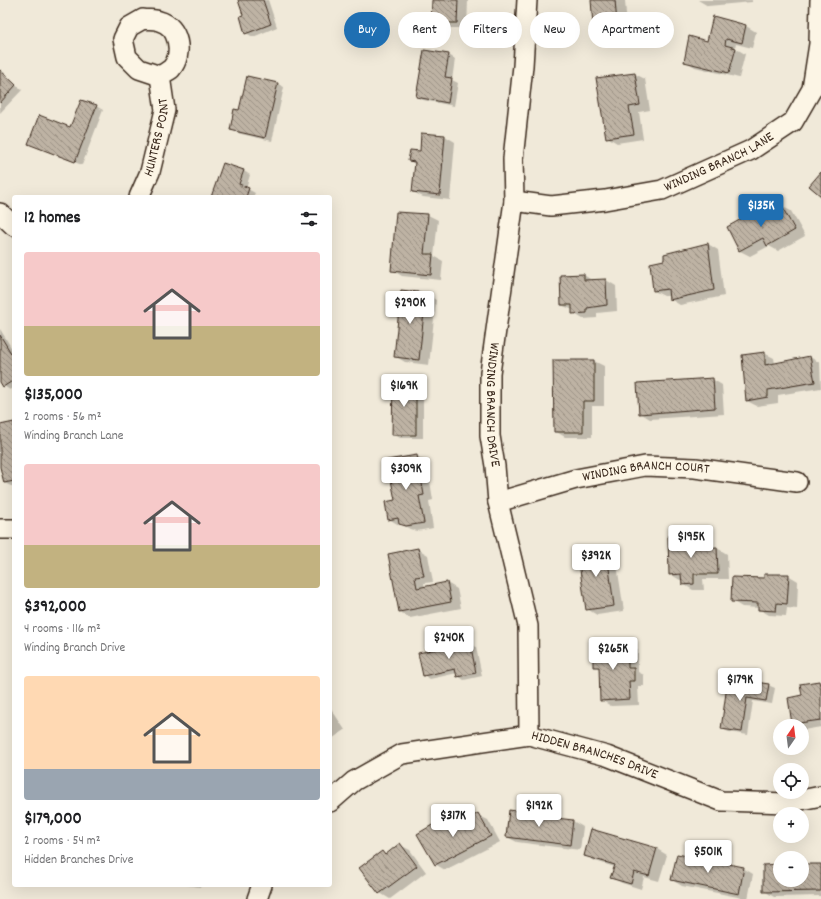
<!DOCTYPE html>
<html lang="en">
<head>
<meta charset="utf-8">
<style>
  body { margin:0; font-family:Dekko,sans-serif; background:#f2f2f2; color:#202124; height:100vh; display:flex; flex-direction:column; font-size:15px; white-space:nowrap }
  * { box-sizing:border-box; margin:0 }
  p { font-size:13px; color:#757577 }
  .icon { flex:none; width:22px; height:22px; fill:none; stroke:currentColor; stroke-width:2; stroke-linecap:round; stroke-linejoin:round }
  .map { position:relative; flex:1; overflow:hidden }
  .sheet { position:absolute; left:12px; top:195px; width:320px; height:692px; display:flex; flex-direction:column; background:#fff; border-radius:4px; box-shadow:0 4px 16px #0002 }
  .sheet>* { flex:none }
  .guide { position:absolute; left:344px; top:12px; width:380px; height:36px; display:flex; gap:8px }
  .needle { width:26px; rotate:14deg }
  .buttons { position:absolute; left:773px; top:719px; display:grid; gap:8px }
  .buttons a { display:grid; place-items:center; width:36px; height:36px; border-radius:50%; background:#fff; box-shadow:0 4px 16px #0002; font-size:20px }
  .price { position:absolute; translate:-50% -34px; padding:0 9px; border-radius:4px; background:#fff; color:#222; font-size:13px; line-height:26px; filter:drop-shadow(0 1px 2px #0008) }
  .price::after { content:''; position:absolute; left:50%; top:24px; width:12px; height:9px; margin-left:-6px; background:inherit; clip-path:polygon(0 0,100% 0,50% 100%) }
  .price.selected { background:#1f6fb2; color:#fff }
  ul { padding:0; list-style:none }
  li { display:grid; align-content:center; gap:8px; height:212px; padding:0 12px }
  li span { display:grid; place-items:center; height:124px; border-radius:4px; color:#555 }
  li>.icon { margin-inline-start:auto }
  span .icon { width:72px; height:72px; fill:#fffc; stroke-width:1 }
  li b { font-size:17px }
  h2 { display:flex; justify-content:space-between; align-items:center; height:48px; padding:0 12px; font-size:17px }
  .tag { padding:0 14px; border-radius:18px; background:#fff; box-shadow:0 4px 16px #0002; font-size:14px; line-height:36px }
  .tag.selected { background:#1f6fb2; color:#fff }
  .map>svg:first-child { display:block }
  .shadow { fill:#0003 }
  .building { fill:url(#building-back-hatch); stroke:#3b2a1e }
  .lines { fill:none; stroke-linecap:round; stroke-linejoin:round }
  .street-casing { stroke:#3b2a1e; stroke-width:22 }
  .street { stroke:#fcf5e5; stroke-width:19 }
  .labels { text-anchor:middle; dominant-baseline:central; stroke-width:4; stroke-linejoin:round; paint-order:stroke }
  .street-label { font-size:14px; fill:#3b2a1e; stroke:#fcf5e5 }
</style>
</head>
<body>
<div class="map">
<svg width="821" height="899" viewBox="0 0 821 899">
  <defs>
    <pattern id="building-back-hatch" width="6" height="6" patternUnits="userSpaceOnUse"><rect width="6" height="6" fill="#beb3a4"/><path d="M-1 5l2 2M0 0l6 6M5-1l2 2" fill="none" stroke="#9c9285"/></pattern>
  </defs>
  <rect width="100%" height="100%" fill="#f0e9d9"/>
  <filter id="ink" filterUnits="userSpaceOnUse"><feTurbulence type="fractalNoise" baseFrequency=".025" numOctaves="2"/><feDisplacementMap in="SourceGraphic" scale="8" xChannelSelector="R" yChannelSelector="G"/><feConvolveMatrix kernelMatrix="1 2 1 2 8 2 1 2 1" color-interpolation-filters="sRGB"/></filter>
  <g filter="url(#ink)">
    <!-- shadow -->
    <path class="shadow" d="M239,0H268L277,27L253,37L246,33L244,15Z
      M433,0H468L467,28H442L432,22Z
      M592,0H625L628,42L604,43L594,38Z
      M698,0H752V2L708,6Z
      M714,17L746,26L756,32L752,48L736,44L735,48L745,54L739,78L695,67L685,61L707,42Z
      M425,51L449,55L455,59L452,80L458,83L454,106L423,100L417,97Z
      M0,69L22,90L0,113Z
      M635,74L645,79L650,110L639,112L643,139L617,143L607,137L598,79Z
      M248,77L278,84L284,87L272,141L237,133L231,129L240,111Z
      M96,106L103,110L82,165L36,147L29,144L71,128Z
      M422,134L445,136L455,142L450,200L423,197L413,192L415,164L410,161L420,152Z
      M224,164L244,171L250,175L246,188L255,193L253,197H213Z
      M781,206L791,211L805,236L778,251L769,246L750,256L740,251L728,228L761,209L768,213Z
      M397,213L428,215L438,220L434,256L443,261L441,280L402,276L392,270Z
      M708,244L718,250L724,296L680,305L670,299V296H664L654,291L665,261Z
      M584,275L593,281L606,280L616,286L617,311L597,313V318L583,319L573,313V310L561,305Z
      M402,292L426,294L436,300L429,365L405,362L395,356Z
      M0,329L14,352V388L10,390L4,386L0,380Z
      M764,353L774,358L775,364L810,357L820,363L821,388L778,395V403L757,406L747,401Z
      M594,361L604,366V406H592V437H565L555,431Z
      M712,379L722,385L724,414L650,419L640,413Z
      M394,381H416L423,385V438H400L393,434Z
      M14,423V486H11L4,483L0,462V426Z
      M417,456L427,462L433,500L429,501L433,528L417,531L410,529L401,524L399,525L389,519Z
      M693,536L703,542V548H717L727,554L728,579H703L704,590H693L683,584V580H680L670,574Z
      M605,547L615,552L624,611L597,615L587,609Z
      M418,549L428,555L433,582L424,583L425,587L447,583L457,589L461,608L410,618L400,612L389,554Z
      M788,575L798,581L797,609L787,608L786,616L769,615L759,609V608L742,607L732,601L765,579Z
      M470,643L476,647L482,676L464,680L458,676L457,673L430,679L424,675Z
      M628,644L638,650V672L644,675V686H638L639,705L611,706L601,700L600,669L594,666Z
      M729,680L768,685L775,688L772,704L753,701L748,735L729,732L722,729Z
      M819,682L821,683V727L803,730L802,726H796L793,724Z
      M330,707L345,730L330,740Z
      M510,811L539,815L545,818L573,821L583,827L580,850L517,842L507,837Z
      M478,815L488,820L500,842L445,870L435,864L439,823L448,827L464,818L468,821Z
      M592,831L657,849L667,855L659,881L644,877L641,889L622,883L612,878L615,867L595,861L585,855Z
      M400,845L410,850L426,872L390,899L380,893L382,852L387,855Z
      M780,865V880H802V865H821V896L774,897L764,891Z
      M743,868L753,874L748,899L682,886L672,880Z
      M186,885H201V887Z"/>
    <!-- building -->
    <path class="building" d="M238,0H263L271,24L245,34L240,16L243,15Z
      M432,0H458L457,23H431Z
      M591,0H615L618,36L594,38Z
      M713,16L746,25L742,43L726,39L725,45L736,48L729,73L684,62L689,36L707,41Z
      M424,50L449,54L445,77L452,78L448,103L416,97Z
      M0,70L16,85L0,103Z
      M635,73L640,105L629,107L634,134L606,138L596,78Z
      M247,76L278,83L265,138L230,130L234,109L239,110Z
      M81,100L97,105L75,162L28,144L39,115L70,127Z
      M421,133L445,135L440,195L412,192L415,162L408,161L410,150L420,151Z
      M223,163L244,170L239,184L249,188L246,197H211Z
      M821,172V196L809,186Z
      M781,205L795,230L767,246L763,238L739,251L727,227L761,208L764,214Z
      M396,212L428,214L424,254H433L431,275L391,271Z
      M708,243L714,290L669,300L668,289L653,291L650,263L664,260V254Z
      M584,274V280L606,279L607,305L587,308V313L572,314V305H561L560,275Z
      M401,290L426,293L419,360L394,357Z
      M0,335L14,358V380L3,387L0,382Z
      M765,352V365L810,356L815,382L768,390V397L746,401L742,355Z
      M553,360H594V401H583V432H554Z
      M713,378L715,408L639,414L637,383Z
      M393,380H416V435H392Z
      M14,422V481L4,483L0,467V425Z
      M417,455L424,495L419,496L424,523L406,526L399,524L398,518L388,520L385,502L395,500L387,460Z
      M693,535L694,548L717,547L718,574H694V584L682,585L681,574L669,575L668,536Z
      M606,546L614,606L586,610L577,550Z
      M418,548L424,576L415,577L417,588L447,582L451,602L399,612L388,554Z
      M764,574H789L787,604L777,603L776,611L758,610V603L731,602L732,577L764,578Z
      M470,642L476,673L457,677L455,669L423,676L418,653Z
      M628,643V668H634V681H629L630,699L600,701L599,667H593V644Z
      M728,678L769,684L766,701L747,698L742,732L721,729Z
      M819,681L821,690V720L792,724L788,698L802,695L800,684Z
      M509,810L539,814V816L573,820L570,845L506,837Z
      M478,813L491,836L435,865L417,834L439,821L443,829L464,817L466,821Z
      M591,829L657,848L649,876L634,872L631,884L610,878L615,865L584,856Z
      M400,843L417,866L379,894L359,868L382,851L385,855Z
      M677,854L744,867L739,894L671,880Z
      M780,864V880H802V864H821V891L763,892V865Z"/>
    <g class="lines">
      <defs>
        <g id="street">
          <path id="s1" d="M527,0L523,66L513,159L514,201L490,373V436L495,466L498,502L528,626L529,735"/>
          <path d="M143,19C148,20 155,19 159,21C179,26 184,54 171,69C168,71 163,74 160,76L139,69L127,57L123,39L129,27Z"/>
          <path id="s2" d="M139,197L150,172L165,110L160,76"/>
          <path id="s3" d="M514,201L551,206L605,200L662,190L751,150L793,122L812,89L819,44L820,0"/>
          <path d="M0,213L14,226"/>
          <path id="s4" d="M498,502L576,479L645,466L695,468L797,482"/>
          <path d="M0,529H14"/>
          <path id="s5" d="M330,802L354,781L402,754L529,735L607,756L721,801L786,803L821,796"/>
          <path d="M257,899L262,885"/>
        </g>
      </defs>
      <!-- street casing -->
      <use href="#street" class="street-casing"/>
      <!-- street -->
      <use href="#street" class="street"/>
    </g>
  </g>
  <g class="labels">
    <!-- street labels -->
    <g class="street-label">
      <text stroke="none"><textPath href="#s2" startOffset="63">HUNTERS POINT</textPath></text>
      <text stroke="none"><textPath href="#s3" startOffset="213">WINDING BRANCH LANE</textPath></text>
      <text stroke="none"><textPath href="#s1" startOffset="407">WINDING BRANCH DRIVE</textPath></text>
      <text stroke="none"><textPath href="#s4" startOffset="152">WINDING BRANCH COURT</textPath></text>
      <text stroke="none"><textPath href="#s5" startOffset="284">HIDDEN BRANCHES DRIVE</textPath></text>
    </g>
  </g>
</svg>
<div class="buttons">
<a><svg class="needle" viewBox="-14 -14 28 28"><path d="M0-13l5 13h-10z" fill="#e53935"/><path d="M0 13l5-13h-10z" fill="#757577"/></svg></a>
<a><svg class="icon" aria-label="locate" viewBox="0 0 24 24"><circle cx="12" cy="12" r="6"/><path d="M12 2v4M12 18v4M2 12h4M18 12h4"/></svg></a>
<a>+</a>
<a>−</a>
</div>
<b class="price selected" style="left:761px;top:228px">$135K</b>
<b class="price" style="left:410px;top:325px">$290K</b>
<b class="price" style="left:404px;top:408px">$169K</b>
<b class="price" style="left:406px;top:491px">$309K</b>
<b class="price" style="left:691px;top:559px">$195K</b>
<b class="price" style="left:596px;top:578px">$392K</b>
<b class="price" style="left:449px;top:660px">$240K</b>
<b class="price" style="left:613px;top:671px">$265K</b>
<b class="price" style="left:740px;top:702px">$179K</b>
<b class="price" style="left:539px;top:828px">$192K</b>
<b class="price" style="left:453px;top:838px">$317K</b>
<b class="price" style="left:708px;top:874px">$501K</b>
<div class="guide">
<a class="tag selected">Buy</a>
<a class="tag">Rent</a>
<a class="tag">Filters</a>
<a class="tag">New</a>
<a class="tag">Apartment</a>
</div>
<section class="sheet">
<h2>12 homes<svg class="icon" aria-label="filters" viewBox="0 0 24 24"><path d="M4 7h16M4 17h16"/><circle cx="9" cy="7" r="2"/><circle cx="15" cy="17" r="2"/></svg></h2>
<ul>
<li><span style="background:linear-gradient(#f6c9c9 60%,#c2b280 0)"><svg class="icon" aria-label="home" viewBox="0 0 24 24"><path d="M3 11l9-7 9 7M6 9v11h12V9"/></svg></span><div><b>$135,000</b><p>2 rooms · 56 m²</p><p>Winding Branch Lane</p></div></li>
<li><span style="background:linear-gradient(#f6c9c9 65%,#c2b280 0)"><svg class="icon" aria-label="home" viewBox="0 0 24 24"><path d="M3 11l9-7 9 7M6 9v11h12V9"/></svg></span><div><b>$392,000</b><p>4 rooms · 116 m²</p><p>Winding Branch Drive</p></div></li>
<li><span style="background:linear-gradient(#ffd9b3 75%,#9aa5b1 0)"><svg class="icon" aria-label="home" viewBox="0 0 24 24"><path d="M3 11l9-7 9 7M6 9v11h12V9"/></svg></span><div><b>$179,000</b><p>2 rooms · 54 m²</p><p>Hidden Branches Drive</p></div></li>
</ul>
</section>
</div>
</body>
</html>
